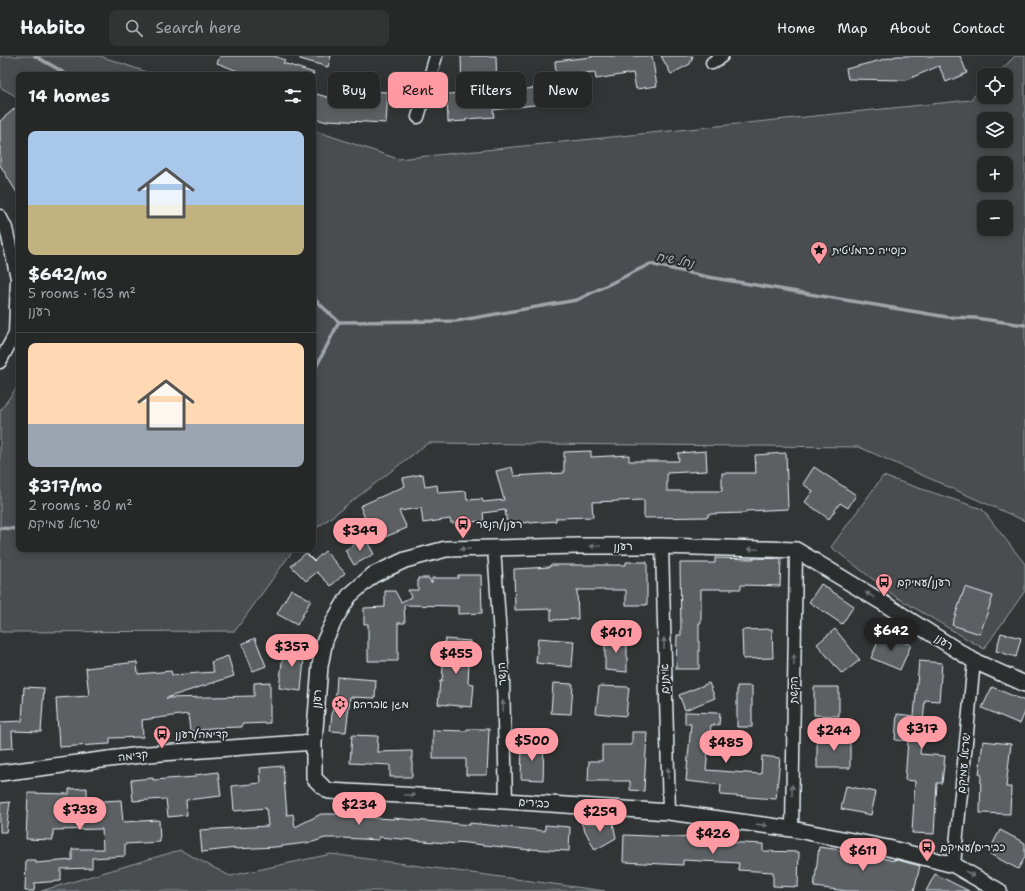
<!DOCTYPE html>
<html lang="en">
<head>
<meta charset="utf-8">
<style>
  body { margin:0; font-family:"Shantell Sans","Playpen Sans Hebrew",sans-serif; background:#323434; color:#f1f3f6; height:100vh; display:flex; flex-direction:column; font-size:15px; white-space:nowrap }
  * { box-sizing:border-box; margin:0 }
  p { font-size:13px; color:#a4a6a8 }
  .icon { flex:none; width:22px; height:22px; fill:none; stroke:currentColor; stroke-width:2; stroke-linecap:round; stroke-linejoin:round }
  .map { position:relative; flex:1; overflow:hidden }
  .drawer { position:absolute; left:16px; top:16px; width:300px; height:480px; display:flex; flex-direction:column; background:#262828; border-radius:8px; box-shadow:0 2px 10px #0003,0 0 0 1px #424445 }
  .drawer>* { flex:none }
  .banner { position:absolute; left:328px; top:16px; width:380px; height:36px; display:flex; gap:8px }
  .tools { position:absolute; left:977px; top:12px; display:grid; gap:8px }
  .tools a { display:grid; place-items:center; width:36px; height:36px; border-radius:8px; background:#262828; box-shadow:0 2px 10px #0003,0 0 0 1px #424445; font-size:20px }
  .price { position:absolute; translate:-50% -34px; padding:0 9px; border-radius:14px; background:#ff9aa2; color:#111; font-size:13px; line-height:26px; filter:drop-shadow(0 1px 2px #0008) }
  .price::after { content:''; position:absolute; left:50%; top:24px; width:12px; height:9px; margin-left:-6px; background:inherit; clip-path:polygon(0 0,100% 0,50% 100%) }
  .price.on { background:#222; color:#fff }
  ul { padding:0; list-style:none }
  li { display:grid; align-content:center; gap:8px; height:212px; padding:0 12px }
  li+li { border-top:1px solid #424445 }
  li span { display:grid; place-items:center; height:124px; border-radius:8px; color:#555 }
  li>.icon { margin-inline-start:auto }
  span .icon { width:72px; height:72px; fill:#fffc; stroke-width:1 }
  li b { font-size:17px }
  h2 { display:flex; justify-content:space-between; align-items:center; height:48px; padding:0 12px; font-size:17px }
  .tag { padding:0 14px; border-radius:8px; background:#262828; box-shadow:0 2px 10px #0003,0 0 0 1px #424445; font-size:14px; line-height:36px }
  .tag.on { background:#ff9aa2; color:#111 }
  header { display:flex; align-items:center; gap:24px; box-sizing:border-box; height:56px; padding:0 20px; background:#262828; border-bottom:1px solid #424445 }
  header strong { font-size:19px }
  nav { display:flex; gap:22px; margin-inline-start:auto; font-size:14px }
  .search { width:280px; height:36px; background:#323434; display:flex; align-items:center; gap:10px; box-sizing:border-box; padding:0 14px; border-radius:8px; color:#a4a6a8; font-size:15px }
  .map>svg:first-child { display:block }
  .green { fill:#494d4f; stroke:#989fa4; fill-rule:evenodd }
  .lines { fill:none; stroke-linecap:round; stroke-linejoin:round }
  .stream { stroke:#9fa5aa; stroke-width:3.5 }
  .building { fill:#5c6063; stroke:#e8f1f8 }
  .minor-casing { stroke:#e8f1f8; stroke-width:15 }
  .tertiary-casing { stroke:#e8f1f8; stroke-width:18 }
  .minor { stroke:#2a2d2e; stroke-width:12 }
  .tertiary { stroke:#2a2d2e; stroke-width:15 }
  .oneway { fill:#6c7275 }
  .labels { text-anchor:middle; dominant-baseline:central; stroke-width:4; stroke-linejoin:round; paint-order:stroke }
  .poi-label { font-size:11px; fill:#e8f1f8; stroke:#2a2d2e; text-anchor:start }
  .street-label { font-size:11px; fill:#e8f1f8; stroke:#2a2d2e }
  .water-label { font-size:12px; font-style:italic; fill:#b1b8be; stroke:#2a2d2e }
</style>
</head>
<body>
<header>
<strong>Habito</strong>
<div class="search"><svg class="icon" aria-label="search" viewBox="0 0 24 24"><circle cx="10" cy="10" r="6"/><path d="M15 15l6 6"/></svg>Search here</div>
<nav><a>Home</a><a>Map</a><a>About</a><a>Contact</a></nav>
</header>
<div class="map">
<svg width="1025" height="835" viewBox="0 0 1025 835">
  <rect width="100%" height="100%" fill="#323536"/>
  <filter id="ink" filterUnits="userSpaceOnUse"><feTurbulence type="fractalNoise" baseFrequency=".025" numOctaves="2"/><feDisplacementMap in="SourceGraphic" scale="8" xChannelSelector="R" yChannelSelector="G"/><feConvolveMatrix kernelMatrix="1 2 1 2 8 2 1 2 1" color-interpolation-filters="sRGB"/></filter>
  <g filter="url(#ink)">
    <!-- green -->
    <path class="green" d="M0,0H100L155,19H19V42L0,31Z
      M1015,0H1025V465L859,391L428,387L313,475V74L398,103L970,44L984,30V41H1006V19H996ZM984,63H1006V85H984ZM984,107H1006V129H984ZM984,151H1006V173H984Z
      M19,328V493H294L235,575L0,576V355Z
      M883,420L982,453L1025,508V535L984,593L896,541L831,491Z
      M180,794L230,820L331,798L605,835H41Z"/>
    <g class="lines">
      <!-- stream -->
      <path class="stream" d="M35,0L58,13L66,19
        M313,242L339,266L456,265L577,244L650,208L708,221L947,261L975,262L1025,269
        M313,317L339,266
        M0,472L19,473"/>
    </g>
    <!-- building -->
    <path class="building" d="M220,0H274L285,4L283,7L314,17L313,19H248L217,7Z
      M300,0H331L328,11L300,3Z
      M461,0H496L497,37L541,31L542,48L493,54L494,61L466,63V65L448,66L447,38L462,37Z
      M592,0H652L657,30L636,33L633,17L596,23L595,16L556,19L555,5L592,1Z
      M661,0H693L690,8L671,18Z
      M897,0H960L967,17L946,26L939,10L906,24L848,23L846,13Z
      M341,34L388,36L386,67L327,64V66L313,62V37L341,45Z
      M19,49V140L0,109V65Z
      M591,395V401L629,399V405H679L678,397L706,395L707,415L667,417V435H722V417H756L755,399L786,397L788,453L746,455V457L708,458V461L644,462V444L592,446L593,461L556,462V465L530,467V466L507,469L505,454L483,457L484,465L451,467L450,463L423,467L421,452L399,455L407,472L385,481L379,468L369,472L360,450L405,430L403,422L423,418L425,431L437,429L438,437L466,435L467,444L482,443L483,446L504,444L496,415L512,411L514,420L564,417V396Z
      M814,411L856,439L848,452L840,447L829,463L805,446L813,435L803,428Z
      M365,482L374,498L354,509L345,494Z
      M325,495L345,517L331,530L317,516L306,525L291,510L306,497L314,505Z
      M715,502L753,503V502L781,503L780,530L741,529V533H701V567H699V613H676L677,579H681L680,507H715Z
      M626,506H647V549H626V534H577L578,563L551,564V553L515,554L514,513L550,511V509H626Z
      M458,519H481L482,557L458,558V550L404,549L405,567H398V605H368V568H364V552L385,551V535H395L401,546L411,541L408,534H418V522H429L431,527L432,526V522H458Z
      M821,528L854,550L842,568L809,546Z
      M965,531L993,540L980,578L952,569Z
      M291,533L311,544L297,569L277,558Z
      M772,573L773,602L743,603L742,574Z
      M835,573L860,604L842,618L817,588Z
      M882,577L911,589L900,614L871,602Z
      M1001,577L1021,582L1016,601L996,595Z
      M605,580H627V616L605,614Z
      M255,582L266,610L253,615L242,588Z
      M538,582L574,585L572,611L536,607Z
      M445,583L470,585L468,627L474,628L472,651L438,648L440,625H442Z
      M284,590L305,592L301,635L279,632Z
      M228,600L234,620L166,642L254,640V627L270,626V667L242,668V671L209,672V673L190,675L188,658L142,664L143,681L110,682V688L59,691L56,642L89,640L86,612L137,606L138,618L171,615L172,619L214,616L211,606Z
      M919,605L942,607L939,645L925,644L920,698L945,700L942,727H937L934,778L912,777L915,725L905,724L908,685L895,684L897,658L914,660Z
      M337,621L376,624L375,642L350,641L346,676L330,675L333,650H335Z
      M553,627L573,628L571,658L551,657Z
      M709,627L715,642L685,654L679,639Z
      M599,630L629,631L626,660L596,657Z
      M737,630H752V671H737Z
      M24,631L44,632L41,676L12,675L13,692L0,693V666L22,665Z
      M814,631H839V660L814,659Z
      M992,631L1025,645V656L1020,668L982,652Z
      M685,656L720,657L719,669H711L706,714L761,718L762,700L780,702L776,743L720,739L721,729L686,725L691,668H685Z
      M467,673H489L487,719H466V703H433V674L467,675Z
      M632,676H647L644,735L630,734V725H588L589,705H602V689H632Z
      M352,679L378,680L377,696L412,695V721H390V709L350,707Z
      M817,681H850V712H817Z
      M983,685L1011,688L1006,731H1011L1010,758L980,757L981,718H979Z
      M522,687L544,688L543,724L521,723Z
      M283,710L287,759L293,758L295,771L321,758H340V760L393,763V762L470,769V767L545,775V769L570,771L569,795L530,793V794L457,786V788L379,781V784L342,782H325L313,786L275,791L236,793V792L202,796L200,774L268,770L266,752L234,755L232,730L261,727L260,712Z
      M218,716L221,740L186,744L187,759L168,761L166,743L133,745L131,724L153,722V724L195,721V719Z
      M846,730L876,736L871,759L841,753Z
      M87,732V746L121,744L123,766L159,764L160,786L125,788V800L92,802V812L61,813V825L35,827L34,835H25L26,804H36V807L72,804V793H103L102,773L53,774V784L26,783L28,737L69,738V733Z
      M10,746L6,776H0V747Z
      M581,767H613L616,782L595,794Z
      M1000,774L1025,787V801L1018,813L988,797Z
      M700,778L723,779V786L763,788V795L799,796L798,831L773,830V816L738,814L739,807L683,804V809L623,806L624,779L699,782Z
      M819,791L863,797L894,805V803L920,810L914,835H847L814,831Z
      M935,818L969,835H926Z"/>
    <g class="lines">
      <defs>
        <path id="minor" d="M712,7L722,0
          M418,61L436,0
          M0,160L6,172L17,222L15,278L0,306
          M662,490L669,756
          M494,492L503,624L506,745
          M792,773L796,494
          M954,809L974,605"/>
        <path id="tertiary" d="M0,717L148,698L314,686
          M999,835L954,809L888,792L792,773L669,756L506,745L329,735L322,730L314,722V686L320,610L325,584L335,563L349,540L373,519L405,504L446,493L579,490H662L796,494L880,545L974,605L1025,628"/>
      </defs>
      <!-- minor casing -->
      <use href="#minor" class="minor-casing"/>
      <!-- tertiary casing -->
      <use href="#tertiary" class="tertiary-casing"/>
      <!-- minor -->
      <use href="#minor" class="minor"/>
      <!-- tertiary -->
      <use href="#tertiary" class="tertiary"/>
    </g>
    <!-- one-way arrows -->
    <defs><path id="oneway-solid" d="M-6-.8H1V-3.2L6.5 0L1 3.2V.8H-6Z"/></defs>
    <g class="oneway">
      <use href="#oneway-solid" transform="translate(595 490) rotate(-180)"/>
      <use href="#oneway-solid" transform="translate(465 493) rotate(178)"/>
      <use href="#oneway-solid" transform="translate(753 493) rotate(-178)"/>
      <use href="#oneway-solid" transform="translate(870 539) rotate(-149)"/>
      <use href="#oneway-solid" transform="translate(664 587) rotate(-91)"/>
      <use href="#oneway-solid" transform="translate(794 604) rotate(-89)"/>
      <use href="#oneway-solid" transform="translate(503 650) rotate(-92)"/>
      <use href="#oneway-solid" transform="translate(668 717) rotate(-91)"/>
      <use href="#oneway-solid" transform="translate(792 734) rotate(-89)"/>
      <use href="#oneway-solid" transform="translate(410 739) rotate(3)"/>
      <use href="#oneway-solid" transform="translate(762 769) rotate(8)"/>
      <use href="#oneway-solid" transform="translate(970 818) rotate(30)"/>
    </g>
  </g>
  <!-- icons -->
  <defs>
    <symbol id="sight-pin" viewBox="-11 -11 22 30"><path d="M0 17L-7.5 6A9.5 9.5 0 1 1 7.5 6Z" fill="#ff9aa2" stroke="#2a2d2e"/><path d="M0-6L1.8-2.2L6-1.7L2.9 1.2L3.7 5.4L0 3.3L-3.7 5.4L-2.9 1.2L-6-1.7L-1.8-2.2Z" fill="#111"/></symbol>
    <symbol id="bus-pin" viewBox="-11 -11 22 30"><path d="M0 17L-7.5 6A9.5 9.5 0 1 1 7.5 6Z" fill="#ff9aa2" stroke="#2a2d2e"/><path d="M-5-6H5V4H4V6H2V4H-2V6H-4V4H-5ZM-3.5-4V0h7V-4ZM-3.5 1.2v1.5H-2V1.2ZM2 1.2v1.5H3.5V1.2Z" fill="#111"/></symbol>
    <symbol id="synagogue-pin" viewBox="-11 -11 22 30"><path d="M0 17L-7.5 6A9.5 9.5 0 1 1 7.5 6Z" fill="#ff9aa2" stroke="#2a2d2e"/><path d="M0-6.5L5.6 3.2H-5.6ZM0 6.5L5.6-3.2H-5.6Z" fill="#111"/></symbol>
  </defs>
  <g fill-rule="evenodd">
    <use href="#sight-pin" x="809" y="184" width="20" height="27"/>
    <use href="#bus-pin" x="453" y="458" width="20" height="27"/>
    <use href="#bus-pin" x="874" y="516" width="20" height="27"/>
    <use href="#synagogue-pin" x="330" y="638" width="20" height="27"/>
    <use href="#bus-pin" x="152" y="668" width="20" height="27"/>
    <use href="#bus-pin" x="917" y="781" width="20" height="27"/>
  </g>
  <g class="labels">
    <!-- poi labels -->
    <g class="poi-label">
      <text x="832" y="194">כנסייה כרמליטית</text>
      <text x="476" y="468">רענן/הנשר</text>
      <text x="897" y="526">רענן/עמיקם</text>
      <text x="353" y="648">מגן אברהם</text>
      <text x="175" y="678">קדימה/רענן</text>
      <text x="940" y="791">כבירים/עמיקם</text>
    </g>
    <!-- street labels -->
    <g class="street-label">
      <text x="623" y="490">רענן</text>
      <text transform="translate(944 586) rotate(33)">רענן</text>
      <text transform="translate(502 618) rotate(-93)">הנשר</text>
      <text transform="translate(665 623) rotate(-91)">איתנים</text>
      <text transform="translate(794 634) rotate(-89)">הקשת</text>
      <text transform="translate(317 643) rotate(-86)">רענן</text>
      <text transform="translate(133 700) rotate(-7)">קדימה</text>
      <text transform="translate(964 707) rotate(-85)">ישראל עמיקם</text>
      <text transform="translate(534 747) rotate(4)">כבירים</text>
    </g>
    <!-- water labels -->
    <g class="water-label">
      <text transform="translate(675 204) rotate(11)">נחל שיח</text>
    </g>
  </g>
</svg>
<div class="tools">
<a><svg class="icon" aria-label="locate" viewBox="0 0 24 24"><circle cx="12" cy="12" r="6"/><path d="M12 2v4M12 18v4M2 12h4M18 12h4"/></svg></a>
<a><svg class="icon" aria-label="layers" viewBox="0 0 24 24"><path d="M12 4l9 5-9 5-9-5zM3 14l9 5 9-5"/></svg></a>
<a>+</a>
<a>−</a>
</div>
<b class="price" style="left:360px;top:496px">$349</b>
<b class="price on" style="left:891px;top:596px">$642</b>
<b class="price" style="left:616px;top:598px">$401</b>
<b class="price" style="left:292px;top:612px">$357</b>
<b class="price" style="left:456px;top:619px">$455</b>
<b class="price" style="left:922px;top:694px">$317</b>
<b class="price" style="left:834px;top:696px">$244</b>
<b class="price" style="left:532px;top:706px">$500</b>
<b class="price" style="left:726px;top:708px">$485</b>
<b class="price" style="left:359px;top:770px">$234</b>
<b class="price" style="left:80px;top:775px">$738</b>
<b class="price" style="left:600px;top:777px">$259</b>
<b class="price" style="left:713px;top:799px">$426</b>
<b class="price" style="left:863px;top:816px">$611</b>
<div class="banner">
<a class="tag">Buy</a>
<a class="tag on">Rent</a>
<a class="tag">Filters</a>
<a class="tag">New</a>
</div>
<section class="drawer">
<h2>14 homes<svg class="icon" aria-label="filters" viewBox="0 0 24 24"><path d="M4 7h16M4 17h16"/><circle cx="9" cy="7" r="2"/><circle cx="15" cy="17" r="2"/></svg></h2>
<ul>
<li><span style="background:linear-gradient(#a9c7e8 60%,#c2b280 0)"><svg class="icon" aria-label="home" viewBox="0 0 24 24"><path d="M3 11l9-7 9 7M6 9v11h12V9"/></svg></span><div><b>$642/mo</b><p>5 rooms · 163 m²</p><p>רענן</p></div></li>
<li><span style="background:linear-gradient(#ffd9b3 65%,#9aa5b1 0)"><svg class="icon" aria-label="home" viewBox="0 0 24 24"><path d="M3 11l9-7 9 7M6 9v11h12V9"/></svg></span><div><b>$317/mo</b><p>2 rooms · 80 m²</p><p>ישראל עמיקם</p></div></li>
</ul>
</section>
</div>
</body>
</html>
